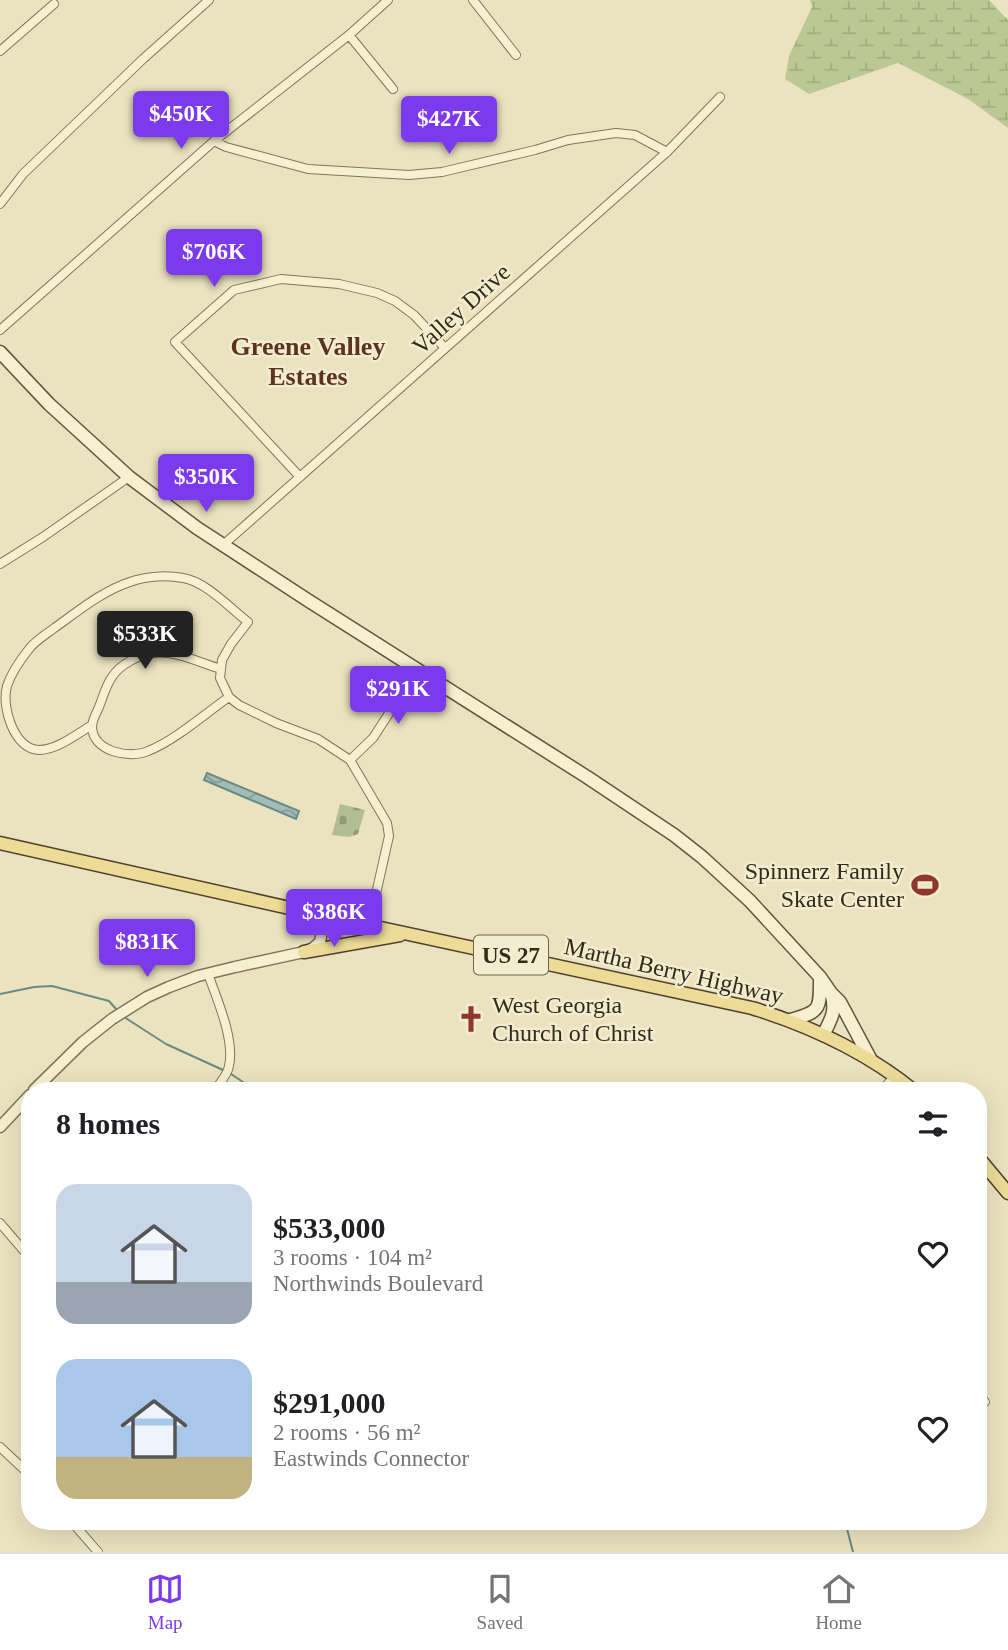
<!DOCTYPE html>
<html lang="en">
<head>
<meta charset="utf-8">
<style>
  body { margin:0; font-family:Georgia,serif; background:#f2f2f2; color:#202124; height:100vh; display:flex; flex-direction:column; font-size:26px; white-space:nowrap }
  * { box-sizing:border-box; margin:0 }
  p { font-size:23px; color:#757577 }
  .icon { flex:none; width:38px; height:38px; fill:none; stroke:currentColor; stroke-width:2; stroke-linecap:round; stroke-linejoin:round }
  .map { position:relative; flex:1; overflow:hidden }
  .drawer { position:absolute; left:21px; top:1082px; width:966px; height:448px; display:flex; flex-direction:column; background:#fff; border-radius:28px; box-shadow:0 7px 28px #0002 }
  .drawer>* { flex:none }
  .price { position:absolute; translate:-50% -60px; padding:0 16px; border-radius:7px; background:#7c3aed; color:#fff; font-size:23px; line-height:46px; filter:drop-shadow(0 2px 4px #0008) }
  .price::after { content:''; position:absolute; left:50%; top:42px; width:21px; height:16px; margin-left:-10px; background:inherit; clip-path:polygon(0 0,100% 0,50% 100%) }
  .price.active { background:#222; color:#fff }
  ul { padding:0; list-style:none }
  li { display:flex; align-items:center; gap:21px; height:175px; padding:0 35px }
  li span { display:grid; place-items:center; flex:none; width:196px; height:140px; border-radius:21px; color:#555 }
  li>.icon { margin-inline-start:auto }
  span .icon { width:84px; height:84px; fill:#fffc; stroke-width:1 }
  li b { font-size:30px }
  h2 { display:flex; justify-content:space-between; align-items:center; height:84px; padding:0 35px; font-size:30px }
  .dock { display:flex; justify-content:space-around; align-items:center; height:98px; border-top:2px solid #e0e0e0; background:#fff; font-size:19px; color:#757577 }
  .dock a { display:grid; justify-items:center; gap:4px }
  .dock .active { color:#7c3aed }
  .map>svg:first-child { display:block }
  .wetland { fill:url(#wetland-marsh) }
  .cemetery { fill:url(#cemetery-stones) }
  .water { fill:url(#water-waves); stroke:#6a8a85; stroke-width:2 }
  .lines { fill:none; stroke-linecap:round; stroke-linejoin:round }
  .stream { stroke:#6a8a85; stroke-width:2 }
  .minor-casing { stroke:#827459; stroke-width:10 }
  .tertiary-casing { stroke:#827459; stroke-width:13 }
  .secondary-casing { stroke:#64553c; stroke-width:15 }
  .primary-casing { stroke:#50412d; stroke-width:15 }
  .minor { stroke:#f6f0d1; stroke-width:8 }
  .tertiary { stroke:#f6f0d1; stroke-width:10 }
  .secondary { stroke:#f6f0d1; stroke-width:12 }
  .primary { stroke:#eddc98; stroke-width:12 }
  .labels { text-anchor:middle; dominant-baseline:central; stroke-width:5; stroke-linejoin:round; paint-order:stroke }
  .shield { fill:#f3ecce; stroke:#6c6451; stroke-width:2 }
  .shield-label { font-size:23px; font-weight:bold; fill:#322a1c }
  .street-label { font-size:24px; fill:#322a1c; stroke:#f3ecce }
  .poi-label { font-size:24px; fill:#322a1c; stroke:#f3ecce; text-anchor:end }
  .neighbourhood-label { font-size:26px; font-weight:bold; fill:#5c331e; stroke:#f3ecce }
</style>
</head>
<body>
<div class="map">
<svg width="1008" height="1552" viewBox="0 0 1008 1552">
  <defs>
    <pattern id="wetland-marsh" width="20" height="14" patternUnits="userSpaceOnUse" patternTransform="scale(1.75)"><rect width="20" height="14" fill="#bbc894"/><path d="M1 5h8M5 5V1M11 12h8M15 12V8" fill="none" stroke="#a1ac7f"/></pattern>
    <pattern id="cemetery-stones" width="16" height="16" patternUnits="userSpaceOnUse" patternTransform="scale(1.75)"><rect width="16" height="16" fill="#b3bd93"/><path d="M2 7V4a2 2 0 0 1 4 0v3zM10 15v-3a2 2 0 0 1 4 0v3z" fill="#929a77"/></pattern>
    <pattern id="water-waves" width="16" height="10" patternUnits="userSpaceOnUse" patternTransform="scale(1.75)"><rect width="16" height="10" fill="#a2bdb8"/><path d="M0 5q4-4 8 0t8 0" fill="none" stroke="#859a95"/></pattern>
  </defs>
  <rect width="100%" height="100%" fill="#ebe3bf"/>
  <!-- wetland -->
  <path class="wetland" d="M810,0H989L1008,20V128L968,99L898,63L809,94L785,79L789,56L812,7Z"/>
  <!-- cemetery -->
  <path class="cemetery" d="M340,804L365,810L358,834L349,837L332,835Z"/>
  <!-- water -->
  <path class="water" d="M207,773L299,811L296,819L204,780Z"/>
  <g class="lines">
    <!-- stream -->
    <path class="stream" d="M0,994L34,987L52,986L109,1001L116,1009
      M124,1017L166,1044L223,1070
      M231,1074L255,1090
      M845,1521L853,1552"/>
    <defs>
      <path id="minor" d="M473,0L516,55
        M349,35L393,89
        M0,51L54,4
        M214,141L226,147L308,169L409,175L442,172L535,150L568,140L616,133L635,135L667,152
        M0,204L23,174L143,59L209,0
        M0,330L214,141L349,35L388,0
        M300,477L175,342L234,290L281,279L339,284L377,293L395,301L414,315L445,348
        M223,545L667,152L720,97
        M0,564L43,537L129,477
        M221,669C200,663 175,650 153,653C139,655 120,664 112,677C106,685 103,697 99,707C97,712 92,720 92,727C93,752 130,759 148,751C174,741 206,713 229,697
        M92,725C77,734 57,750 39,750C14,749 1,707 7,686C11,674 21,659 29,649C35,641 45,635 53,629C77,612 102,591 130,582C146,576 167,575 183,578C205,581 230,608 248,622L231,644L222,660L220,678L229,697L239,705L276,723L318,739L350,760L387,823L389,836L369,925
        M350,760L373,738L417,670
        M208,974C217,999 235,1040 229,1066C228,1074 220,1083 215,1090
        M882,1090L895,1076
        M0,1223L30,1258
        M978,1394L985,1402
        M0,1447L30,1475
        M71,1521L98,1552"/>
      <path id="tertiary" d="M34,1090L83,1042L112,1019L147,997L169,987L198,976L235,967L304,952L313,948L320,942L325,916
        M0,1127L30,1095"/>
      <path id="secondary" d="M0,352L49,404L129,477L197,528L309,601L587,777L674,835L702,857L750,901L820,977L831,993L840,1002L871,1060
        M790,1020C821,1012 820,1009 820,978
        M823,1035C831,1020 837,1010 831,993"/>
      <path id="primary" d="M0,843L325,916L752,1008C810,1026 866,1052 913,1090
        M304,952L400,935
        M978,1157L1008,1193"/>
    </defs>
    <!-- minor casing -->
    <use href="#minor" class="minor-casing"/>
    <!-- tertiary casing -->
    <use href="#tertiary" class="tertiary-casing"/>
    <!-- secondary casing -->
    <use href="#secondary" class="secondary-casing"/>
    <!-- primary casing -->
    <use href="#primary" class="primary-casing"/>
    <!-- minor -->
    <use href="#minor" class="minor"/>
    <!-- tertiary -->
    <use href="#tertiary" class="tertiary"/>
    <!-- secondary -->
    <use href="#secondary" class="secondary"/>
    <!-- primary -->
    <use href="#primary" class="primary"/>
  </g>
  <!-- icons -->
  <defs>
    <symbol id="stadium-bare" viewBox="-9 -9 18 18"><path d="M0-5a6.5 5 0 1 0 0 10a6.5 5 0 1 0 0-10ZM-3.5-1.8h7v3.6h-7Z" fill="#8e372c" stroke="#f3ecce" stroke-width="2.5" paint-order="stroke"/></symbol>
    <symbol id="church-bare" viewBox="-9 -9 18 18"><path d="M-1.2-6h2.4v3.5h3.3v2.4h-3.3V6h-2.4V-.1h-3.3v-2.4h3.3Z" fill="#8e372c" stroke="#f3ecce" stroke-width="2.5" paint-order="stroke"/></symbol>
  </defs>
  <g fill-rule="evenodd">
    <use href="#stadium-bare" x="906" y="866" width="38" height="38"/>
    <use href="#church-bare" x="452" y="1000" width="38" height="38"/>
  </g>
  <g class="labels">
    <!-- shield labels -->
    <rect class="shield" x="474" y="935.5" width="74" height="39" rx="5"/>
    <g class="shield-label">
      <text x="511" y="955">US 27</text>
    </g>
    <!-- street labels -->
    <g class="street-label">
      <text transform="translate(461 309) rotate(-42)">Valley Drive</text>
      <text transform="translate(674 971) rotate(13)">Martha Berry Highway</text>
    </g>
    <!-- poi labels -->
    <g class="poi-label">
      <text x="904" y="871">Spinnerz Family<tspan x="904" dy="28">Skate Center</tspan></text>
      <text x="492" y="1005" text-anchor="start">West Georgia<tspan x="492" dy="28">Church of Christ</tspan></text>
    </g>
    <!-- neighbourhood labels -->
    <g class="neighbourhood-label">
      <text x="308" y="346">Greene Valley<tspan x="308" dy="30">Estates</tspan></text>
    </g>
  </g>
</svg>
<b class="price" style="left:181px;top:151px">$450K</b>
<b class="price" style="left:449px;top:156px">$427K</b>
<b class="price" style="left:214px;top:289px">$706K</b>
<b class="price" style="left:206px;top:514px">$350K</b>
<b class="price active" style="left:145px;top:671px">$533K</b>
<b class="price" style="left:398px;top:726px">$291K</b>
<b class="price" style="left:334px;top:949px">$386K</b>
<b class="price" style="left:147px;top:979px">$831K</b>
<section class="drawer">
<h2>8 homes<svg class="icon" aria-label="filters" viewBox="0 0 24 24"><path d="M4 7h16M4 17h16"/><circle cx="9" cy="7" r="2"/><circle cx="15" cy="17" r="2"/></svg></h2>
<ul>
<li><span style="background:linear-gradient(#c9d6e8 70%,#9aa5b1 0)"><svg class="icon" aria-label="home" viewBox="0 0 24 24"><path d="M3 11l9-7 9 7M6 9v11h12V9"/></svg></span><div><b>$533,000</b><p>3 rooms · 104 m²</p><p>Northwinds Boulevard</p></div><svg class="icon" aria-label="heart" viewBox="0 0 24 24"><path d="M12 20l-8-8c-3-5 5-10 8-4 3-6 11-1 8 4z"/></svg></li>
<li><span style="background:linear-gradient(#a9c7e8 70%,#c2b280 0)"><svg class="icon" aria-label="home" viewBox="0 0 24 24"><path d="M3 11l9-7 9 7M6 9v11h12V9"/></svg></span><div><b>$291,000</b><p>2 rooms · 56 m²</p><p>Eastwinds Connector</p></div><svg class="icon" aria-label="heart" viewBox="0 0 24 24"><path d="M12 20l-8-8c-3-5 5-10 8-4 3-6 11-1 8 4z"/></svg></li>
</ul>
</section>
</div>
<nav class="dock">
<a class="active"><svg class="icon" aria-label="map" viewBox="0 0 24 24"><path d="M3 6l6-2 6 2 6-2v14l-6 2-6-2-6 2zM9 4v14M15 6v14"/></svg>Map</a>
<a><svg class="icon" aria-label="saved" viewBox="0 0 24 24"><path d="M7 4h10v16l-5-4-5 4z"/></svg>Saved</a>
<a><svg class="icon" aria-label="home" viewBox="0 0 24 24"><path d="M3 11l9-7 9 7M6 9v11h12V9"/></svg>Home</a>
</nav>
</body>
</html>
